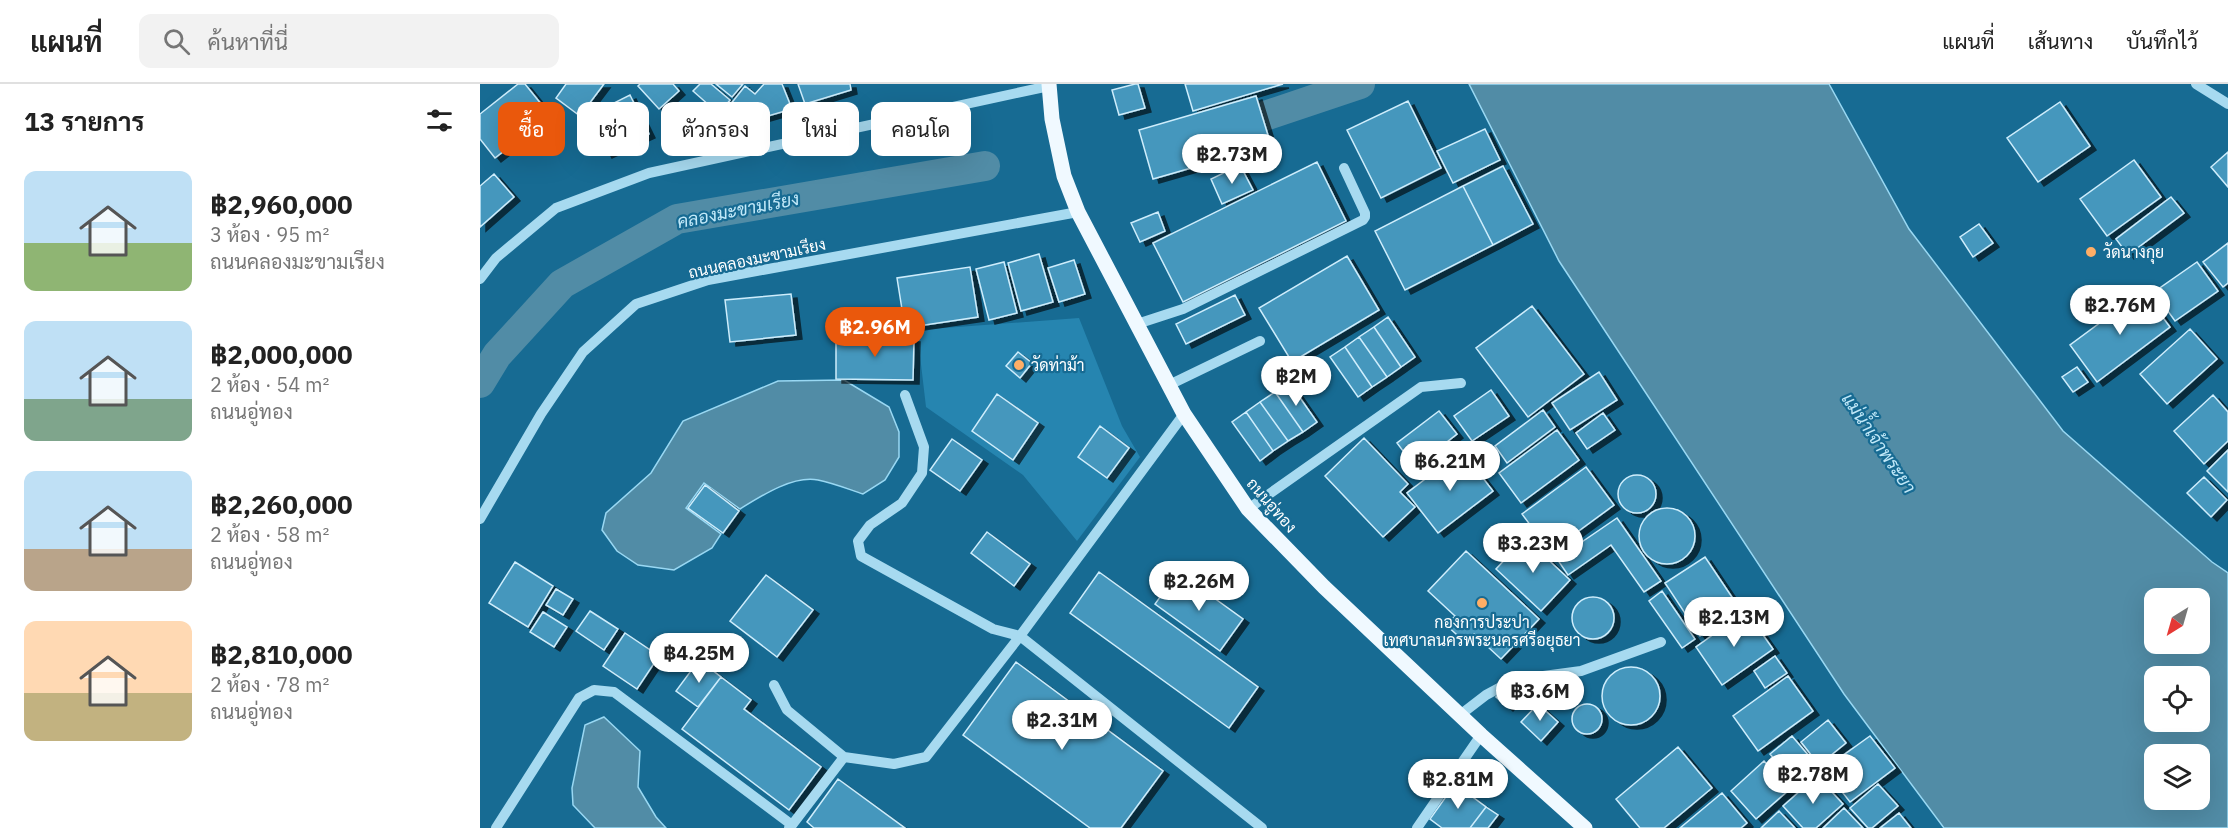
<!DOCTYPE html>
<html lang="th">
<head>
<meta charset="utf-8">
<style>
  body { margin:0; font-family:"IBM Plex Sans",Sarabun,sans-serif; background:#f2f2f2; color:#222; height:100vh; display:flex; flex-direction:column; font-size:22px; white-space:nowrap }
  * { box-sizing:border-box; margin:0 }
  p { font-size:20px; color:#767676 }
  .icon { flex:none; width:33px; height:33px; fill:none; stroke:currentColor; stroke-width:2; stroke-linecap:round; stroke-linejoin:round }
  .map { position:relative; flex:1; overflow:hidden }
  .sheet { display:flex; flex-direction:column; background:#fff; width:480px }
  .sheet>* { flex:none }
  .banner { position:absolute; left:18px; top:18px; width:570px; height:54px; display:flex; gap:12px }
  .needle { width:39px; rotate:217deg }
  .controls { position:absolute; left:1664px; top:504px; display:grid; gap:12px }
  .controls a { display:grid; place-items:center; width:66px; height:66px; border-radius:12px; background:#fff; box-shadow:0 6px 24px #0002; font-size:30px }
  .price { position:absolute; translate:-50% -51px; padding:0 14px; border-radius:21px; background:#fff; color:#222; font-size:20px; line-height:39px; filter:drop-shadow(0 2px 3px #0008) }
  .price::after { content:''; position:absolute; left:50%; top:36px; width:18px; height:14px; margin-left:-9px; background:inherit; clip-path:polygon(0 0,100% 0,50% 100%) }
  .price.on { background:#ea580c; color:#fff }
  ul { padding:0; list-style:none }
  li { display:flex; align-items:center; gap:18px; height:150px; padding:0 24px }
  li span { display:grid; place-items:center; flex:none; width:168px; height:120px; border-radius:12px; color:#555 }
  li>.icon { margin-inline-start:auto }
  span .icon { width:72px; height:72px; fill:#fffc; stroke-width:1 }
  li b { font-size:26px }
  h2 { display:flex; justify-content:space-between; align-items:center; height:72px; padding:0 24px; font-size:26px }
  .chip { padding:0 21px; border-radius:12px; background:#fff; box-shadow:0 6px 24px #0002; font-size:21px; line-height:54px }
  .chip.on { background:#ea580c; color:#fff }
  header { display:flex; align-items:center; gap:36px; box-sizing:border-box; height:84px; padding:0 30px; background:#fff; border-bottom:2px solid #e0e0e0 }
  header strong { font-size:28px }
  nav { display:flex; gap:33px; margin-inline-start:auto; font-size:21px }
  .search { width:420px; height:54px; background:#f2f2f2; display:flex; align-items:center; gap:15px; box-sizing:border-box; padding:0 21px; border-radius:12px; color:#767676; font-size:22px }
  main { display:flex; flex:1; min-height:0 }
  .map>svg:first-child { display:block }
  .green { fill:#2685b0 }
  .water { fill:#518ca6; stroke:#99d8f3; stroke-width:1.5; fill-rule:evenodd }
  .lines { fill:none; stroke-linecap:round; stroke-linejoin:round }
  .canal { stroke:#518ca6; stroke-width:30 }
  .building { fill:#4497bd; stroke:#ceedfc; stroke-width:1.5; filter:url(#shadow) }
  .minor { stroke:#a7daf0; stroke-width:10 }
  .major { stroke:#f0f9ff; stroke-width:15 }
  .poi-dot { fill:#ffae66; stroke:#176b93; stroke-width:2 }
  .labels { text-anchor:middle; dominant-baseline:central; stroke-width:4.5; stroke-linejoin:round; paint-order:stroke }
  .poi-label { font-size:16px; fill:#fff; stroke:#176b93; text-anchor:start }
  .street-label { font-size:16px; fill:#fff; stroke:#176b93 }
  .water-label { font-size:18px; font-style:italic; fill:#c2e9f9; stroke:#176b93 }
</style>
</head>
<body>
<header>
<strong>แผนที่</strong>
<div class="search"><svg class="icon" aria-label="search" viewBox="0 0 24 24"><circle cx="10" cy="10" r="6"/><path d="M15 15l6 6"/></svg>ค้นหาที่นี่</div>
<nav><a>แผนที่</a><a>เส้นทาง</a><a>บันทึกไว้</a></nav>
</header>
<main>
<section class="sheet">
<h2>13 รายการ<svg class="icon" aria-label="filters" viewBox="0 0 24 24"><path d="M4 7h16M4 17h16"/><circle cx="9" cy="7" r="2"/><circle cx="15" cy="17" r="2"/></svg></h2>
<ul>
<li><span style="background:linear-gradient(#bfe0f5 60%,#8fb573 0)"><svg class="icon" aria-label="home" viewBox="0 0 24 24"><path d="M3 11l9-7 9 7M6 9v11h12V9"/></svg></span><div><b>฿2,960,000</b><p>3 ห้อง · 95 m²</p><p>ถนนคลองมะขามเรียง</p></div></li>
<li><span style="background:linear-gradient(#bfe0f5 65%,#7fa58c 0)"><svg class="icon" aria-label="home" viewBox="0 0 24 24"><path d="M3 11l9-7 9 7M6 9v11h12V9"/></svg></span><div><b>฿2,000,000</b><p>2 ห้อง · 54 m²</p><p>ถนนอู่ทอง</p></div></li>
<li><span style="background:linear-gradient(#bfe0f5 65%,#b9a48a 0)"><svg class="icon" aria-label="home" viewBox="0 0 24 24"><path d="M3 11l9-7 9 7M6 9v11h12V9"/></svg></span><div><b>฿2,260,000</b><p>2 ห้อง · 58 m²</p><p>ถนนอู่ทอง</p></div></li>
<li><span style="background:linear-gradient(#ffd9b3 60%,#c2b280 0)"><svg class="icon" aria-label="home" viewBox="0 0 24 24"><path d="M3 11l9-7 9 7M6 9v11h12V9"/></svg></span><div><b>฿2,810,000</b><p>2 ห้อง · 78 m²</p><p>ถนนอู่ทอง</p></div></li>
</ul>
</section>
<div class="map">
<svg width="1748" height="744" viewBox="0 0 1748 744">
  <defs>
    <filter id="shadow"><feDropShadow dx="6" dy="4" stdDeviation="0" flood-color="#0009"/></filter>
  </defs>
  <rect width="100%" height="100%" fill="#176b93"/>
  <!-- green -->
  <path class="green" d="M599,234L642,342L660,373L597,457L543,391L446,323L437,246Z"/>
  <!-- water -->
  <path class="water" d="M989,0H1349L1429,145L1583,347L1732,478L1748,489V744H1464L1364,610L1079,177ZM1674,514H1719V560H1674ZM1674,592H1719V638H1674ZM1674,670H1719V716H1674Z
    M364,296L409,323L419,348V373L405,396L383,410C368,405 353,399 338,396C313,391 281,412 260,425L224,399L206,424L241,450L232,464L194,486L158,481L137,467L122,446L126,429L171,389L203,337L298,297Z
    M124,633L160,667L158,703L176,733L186,744H115L93,721L92,704L105,641Z"/>
  <g class="lines">
    <!-- canal -->
    <path class="canal" d="M743,46L880,0
      M0,299L17,271L82,200L197,135L505,82"/>
  </g>
  <!-- building -->
  <path class="building" d="M38,0H45L70,31L15,74L0,55V30Z
    M86,0H124L100,32L76,14Z
    M160,0H193L199,7L179,25L158,2Z
    M220,0H231L250,16L239,30L213,7Z
    M236,0H263L252,13Z
    M284,0H302L312,25L253,42L242,31L265,2L275,10Z
    M318,0H370L371,6L325,20Z
    M655,0H658L665,24L639,31L632,6Z
    M705,0H803L713,27Z
    M150,11L169,50L126,70L108,32Z
    M776,12L791,61L673,95L659,46Z
    M928,17L961,84L901,114L867,46Z
    M1580,18L1610,62L1558,98L1527,54Z
    M1005,45L1020,76L973,99L957,67Z
    M1748,68V103L1731,83Z
    M1654,76L1681,113L1627,152L1600,115Z
    M837,78L866,137L703,218L673,159Z
    M760,81L773,106L742,120L731,95Z
    M1023,82L1053,140L1013,161L983,102Z
    M14,90L34,113L0,143V102Z
    M983,102L1013,161L925,206L895,147Z
    M1691,113L1704,129L1648,171L1636,155Z
    M678,128L685,147L660,158L651,139Z
    M1499,140L1513,159L1493,173L1480,153Z
    M1748,159V199L1743,203L1723,178Z
    M559,170L573,218L541,227L528,179Z
    M867,172L899,226L812,278L779,224Z
    M594,176L605,210L579,218L568,184Z
    M524,178L537,229L509,236L496,185Z
    M1717,178L1738,207L1695,237L1674,208Z
    M490,183L498,233L425,244L417,194Z
    M1663,207L1690,243L1617,298L1590,261Z
    M311,210L316,251L250,258L245,216Z
    M755,211L765,231L706,260L696,240Z
    M1052,222L1104,290L1048,333L996,264Z
    M908,233L935,273L921,283L894,243Z
    M894,243L921,283L907,293L879,253Z
    M1710,245L1737,275L1687,320L1660,290Z
    M356,253L434,254L433,296L356,295Z
    M879,253L907,293L892,303L865,263Z
    M865,263L892,303L878,313L850,273Z
    M538,268L552,279L540,294L526,282Z
    M1597,283L1608,298L1593,308L1582,293Z
    M1119,288L1137,316L1090,346L1072,319Z
    M809,298L837,338L823,348L795,308Z
    M1011,306L1029,332L992,357L974,332Z
    M795,308L823,348L808,357L780,318Z
    M517,310L558,339L533,376L492,347Z
    M1733,311L1748,328V357L1724,380L1694,347Z
    M780,318L808,357L793,367L766,328Z
    M1063,326L1075,343L1027,379L1015,362Z
    M959,327L977,350L935,383L917,359Z
    M766,328L793,367L780,377L752,338Z
    M1123,329L1135,346L1107,365L1096,349Z
    M620,342L649,364L627,394L598,373Z
    M1077,346L1099,376L1041,419L1019,389Z
    M884,354L928,400L920,408L935,423L903,453L845,392Z
    M472,355L502,376L480,407L450,386Z
    M1748,366V408L1727,387Z
    M982,367L1013,407L958,449L927,409Z
    M1106,383L1134,421L1070,468L1042,430Z
    M1138 410a19 19 0 1 1 38 0a19 19 0 1 1-38 0Z
    M1724,393L1747,416L1731,433L1707,409Z
    M225,401L259,427L243,449L208,424Z
    M1159 452a28 28 0 1 1 56 0a28 28 0 1 1-56 0Z
    M1137,434L1181,497L1164,508L1131,461L1088,491L1077,475Z
    M507,448L550,480L534,502L491,469Z
    M1045,454L1090,496L1061,527L1016,485Z
    M986,467L1059,535L1021,575L994,550L985,558L966,541L975,532L948,507Z
    M1225,473L1260,525L1220,552L1185,499Z
    M35,478L73,502L48,543L9,519Z
    M619,488L778,603L749,644L590,529Z
    M698,488L763,535L740,567L675,520Z
    M286,491L333,526L297,573L250,537Z
    M76,505L93,515L83,531L66,521Z
    M1182,507L1215,555L1202,564L1169,517Z
    M1092 534a21 21 0 1 1 42 0a21 21 0 1 1-42 0Z
    M110,527L138,545L124,566L96,547Z
    M1266,527L1293,565L1242,601L1216,563Z
    M63,528L87,543L74,563L50,548Z
    M145,549L179,572L157,605L123,582Z
    M1295,572L1307,589L1285,604L1274,587Z
    M219,576L241,593L218,623L196,607Z
    M536,578L683,687L641,744H610L483,651Z
    M1122 612a29 29 0 1 1 58 0a29 29 0 1 1-58 0Z
    M1308,592L1333,627L1278,667L1253,632Z
    M241,593L271,616L264,625L341,683L309,726L202,645Z
    M1026,602L1037,612L1027,623L1016,613Z
    M1092 635a15 15 0 1 1 30 0a15 15 0 1 1-30 0Z
    M1058,620L1078,638L1061,657L1041,638Z
    M1348,636L1366,659L1339,681L1321,658Z
    M1312,652L1329,672L1307,690L1290,670Z
    M1390,652L1415,684L1370,718L1344,685Z
    M1198,663L1232,704L1184,744H1160L1136,715Z
    M1284,677L1310,705L1276,735L1251,707Z
    M1337,692L1363,720L1336,744H1323L1303,722Z
    M358,695L425,744H334L327,738Z
    M975,700L1006,723L990,744H962L950,735Z
    M1398,700L1418,722L1392,744H1388L1370,724Z
    M1242,709L1267,739L1261,744H1200Z
    M1006,723L1018,731L1008,744H990Z
    M1364,724L1383,744H1343Z
    M1299,727L1315,744H1281Z
    M1419,729L1431,744H1400Z"/>
  <g class="lines">
    <!-- minor -->
    <path class="minor" d="M1716,0L1748,20
      M0,195L16,174L76,124L169,89L569,2
      M657,240L703,225L883,136L885,133V129L864,84
      M689,301L780,257
      M425,311L444,363L442,389L422,419L390,441L378,457L381,472L513,545L540,552L782,744
      M768,425L941,303L981,299
      M0,435L61,330L103,268L156,220L228,196L598,128
      M294,601L307,626L364,673
      M980,631L1006,611L1034,596L1101,587L1181,558
      M312,741L364,673L414,680L446,673L540,552L704,330
      M16,744L99,614L114,606L134,608L312,741L309,744
      M937,744L1001,651"/>
    <!-- major -->
    <path class="major" d="M569,0L572,35L584,92L598,128L704,330L768,425L844,503L1001,651L1105,744"/>
  </g>
  <!-- markers -->
  <g class="poi-dot">
    <circle cx="1611" cy="168" r="6"/>
    <circle cx="539" cy="281" r="6"/>
    <circle cx="1002" cy="519" r="6"/>
  </g>
  <g class="labels">
    <!-- poi labels -->
    <g class="poi-label">
      <text x="1623" y="168">วัดนางกุย</text>
      <text x="551" y="281">วัดท่าม้า</text>
      <text x="1002" y="538" text-anchor="middle">กองการประปา<tspan x="1002" dy="18">เทศบาลนครพระนครศรีอยุธยา</tspan></text>
    </g>
    <!-- street labels -->
    <g class="street-label">
      <text transform="translate(277 174) rotate(-12)">ถนนคลองมะขามเรียง</text>
      <text transform="translate(792 421) rotate(49)">ถนนอู่ทอง</text>
    </g>
    <!-- water labels -->
    <g class="water-label">
      <text transform="translate(258 126) rotate(-11)">คลองมะขามเรียง</text>
      <text transform="translate(1399 359) rotate(56)">แม่น้ำเจ้าพระยา</text>
    </g>
  </g>
</svg>
<div class="controls">
<a><svg class="needle" viewBox="-14 -14 28 28"><path d="M0-13l5 13h-10z" fill="#e53935"/><path d="M0 13l5-13h-10z" fill="#767676"/></svg></a>
<a><svg class="icon" aria-label="locate" viewBox="0 0 24 24"><circle cx="12" cy="12" r="6"/><path d="M12 2v4M12 18v4M2 12h4M18 12h4"/></svg></a>
<a><svg class="icon" aria-label="layers" viewBox="0 0 24 24"><path d="M12 4l9 5-9 5-9-5zM3 14l9 5 9-5"/></svg></a>
</div>
<b class="price" style="left:752px;top:101px">฿2.73M</b>
<b class="price" style="left:1640px;top:252px">฿2.76M</b>
<b class="price on" style="left:395px;top:274px">฿2.96M</b>
<b class="price" style="left:816px;top:323px">฿2M</b>
<b class="price" style="left:970px;top:408px">฿6.21M</b>
<b class="price" style="left:1053px;top:490px">฿3.23M</b>
<b class="price" style="left:719px;top:528px">฿2.26M</b>
<b class="price" style="left:1254px;top:564px">฿2.13M</b>
<b class="price" style="left:219px;top:600px">฿4.25M</b>
<b class="price" style="left:1060px;top:638px">฿3.6M</b>
<b class="price" style="left:582px;top:667px">฿2.31M</b>
<b class="price" style="left:1333px;top:721px">฿2.78M</b>
<b class="price" style="left:978px;top:726px">฿2.81M</b>
<div class="banner">
<a class="chip on">ซื้อ</a>
<a class="chip">เช่า</a>
<a class="chip">ตัวกรอง</a>
<a class="chip">ใหม่</a>
<a class="chip">คอนโด</a>
</div>
</div>
</main>
</body>
</html>
